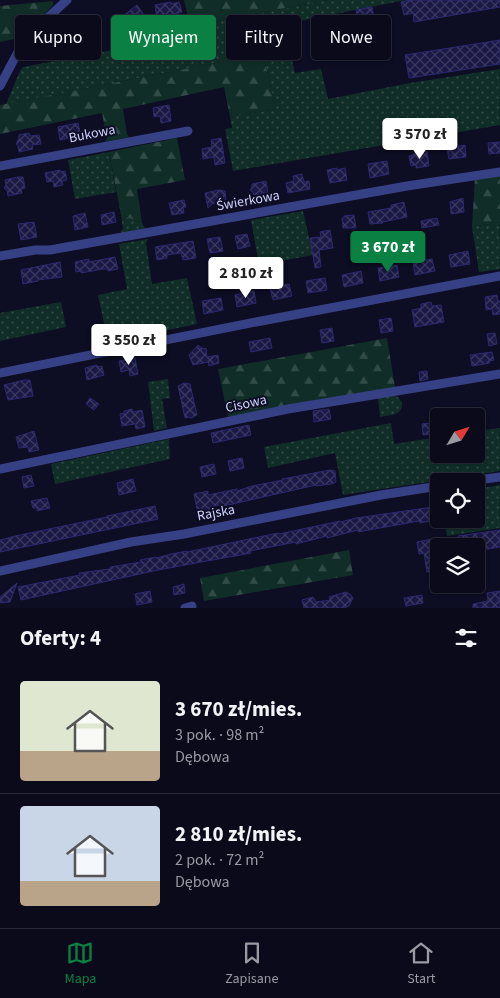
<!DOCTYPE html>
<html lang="pl">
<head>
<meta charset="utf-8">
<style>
  body { margin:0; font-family:"Source Sans 3",sans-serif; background:#181827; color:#f1f3f6; height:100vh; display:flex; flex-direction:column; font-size:19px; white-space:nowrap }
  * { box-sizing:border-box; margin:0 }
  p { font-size:16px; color:#999aa2 }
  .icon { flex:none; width:28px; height:28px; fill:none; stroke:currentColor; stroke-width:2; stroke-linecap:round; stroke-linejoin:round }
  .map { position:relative; height:608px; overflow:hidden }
  .sheet { display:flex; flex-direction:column; background:#0a0a1a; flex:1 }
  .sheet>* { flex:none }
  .banner { position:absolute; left:15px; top:15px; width:470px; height:45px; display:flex; gap:10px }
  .needle { width:32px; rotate:52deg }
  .tools { position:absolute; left:430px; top:408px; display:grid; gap:10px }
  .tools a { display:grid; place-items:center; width:55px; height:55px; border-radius:5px; background:#0a0a1a; box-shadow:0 1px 4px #0004,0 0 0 1px #2a2b39; font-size:25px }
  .price { position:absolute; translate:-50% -42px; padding:0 11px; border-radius:5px; background:#fff; color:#222; font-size:16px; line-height:32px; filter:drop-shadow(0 1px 2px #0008) }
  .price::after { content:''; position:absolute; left:50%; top:30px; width:15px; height:11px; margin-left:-8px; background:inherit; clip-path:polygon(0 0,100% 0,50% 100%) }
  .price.current { background:#0b8043; color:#fff }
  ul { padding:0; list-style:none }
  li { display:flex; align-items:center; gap:15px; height:125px; padding:0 20px }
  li+li { border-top:1px solid #2a2b39 }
  li span { display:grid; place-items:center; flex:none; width:140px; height:100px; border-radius:5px; color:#555 }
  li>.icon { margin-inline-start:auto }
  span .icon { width:60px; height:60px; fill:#fffc; stroke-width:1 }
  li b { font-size:21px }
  h2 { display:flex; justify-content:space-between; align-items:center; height:60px; padding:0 20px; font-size:21px }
  .tag { padding:0 18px; border-radius:5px; background:#0a0a1a; box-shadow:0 1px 4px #0004,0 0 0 1px #2a2b39; font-size:18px; line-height:45px }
  .tag.current { background:#0b8043; color:#fff }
  .tabs { display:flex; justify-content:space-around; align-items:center; height:70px; border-top:1px solid #2a2b39; background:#0a0a1a; font-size:14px; color:#999aa2 }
  .tabs a { display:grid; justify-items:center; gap:2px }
  .tabs .current { color:#0b8043 }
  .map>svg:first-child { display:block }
  .grass { fill:url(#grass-dots) }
  .forest { fill:url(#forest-firs) }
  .building { fill:url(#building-cross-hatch); stroke:#2b2972 }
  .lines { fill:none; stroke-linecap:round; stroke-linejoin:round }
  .street { stroke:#364084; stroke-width:9 }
  .labels { text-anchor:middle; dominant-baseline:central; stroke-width:4; stroke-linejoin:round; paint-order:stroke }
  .street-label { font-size:14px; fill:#cfd2ff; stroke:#0d0d23 }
</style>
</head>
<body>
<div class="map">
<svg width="500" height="608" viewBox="0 0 500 608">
  <defs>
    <pattern id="grass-dots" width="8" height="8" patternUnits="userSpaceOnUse" patternTransform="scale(1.25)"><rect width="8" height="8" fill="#102e27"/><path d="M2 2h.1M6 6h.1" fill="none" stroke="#324b47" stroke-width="1.8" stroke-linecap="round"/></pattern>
    <pattern id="forest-firs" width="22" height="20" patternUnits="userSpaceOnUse" patternTransform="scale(1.25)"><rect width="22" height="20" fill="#102e27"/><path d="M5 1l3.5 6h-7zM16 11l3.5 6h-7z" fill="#324b47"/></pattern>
    <pattern id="building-cross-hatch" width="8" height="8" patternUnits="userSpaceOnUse" patternTransform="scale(1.25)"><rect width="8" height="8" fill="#1a1845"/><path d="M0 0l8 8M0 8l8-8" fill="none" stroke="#3a3961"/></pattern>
  </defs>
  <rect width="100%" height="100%" fill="#0d0d23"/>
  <!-- grass -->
  <path class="grass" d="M329,0H406L284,24L295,73L321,69L328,99L410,83L500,69V125L233,171L225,129L232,128L230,117L276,109L263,54L6,104L20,71L23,67L193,35L190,26Z
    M109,152L116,192L75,199L68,160Z
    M303,211L313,255L259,265L251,220Z
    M121,215L142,223L146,230L124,234L120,232L123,229Z
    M500,222V269L479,272L472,227Z
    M148,239L146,243L152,284L187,278L197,324L108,342L98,295L127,289L119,244Z
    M61,302L66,327L0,341V313Z
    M168,379L170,398L162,399L167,428L154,431L148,382Z
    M394,395L399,398L402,403C403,416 390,415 380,417L378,398Z
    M391,423L394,444L439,437V454H476V431L500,428V471L343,495L335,453L268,468L264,447Z
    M169,439L170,459L55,484L51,464Z
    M500,485V528L447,536L444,519H476V489Z"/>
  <!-- forest -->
  <path class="forest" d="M184,0H329L190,26Z
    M53,1V5L24,37L0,42V6Z
    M263,54L276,109L230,117L224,87L123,109L127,134L129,137L105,142L107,138L102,113L0,134V105Z
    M177,138L185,180L137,189L142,223L121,215L109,152Z
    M500,174V222L472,227L475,176Z
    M387,338L395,387L228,417L218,369Z
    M349,550L353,575L204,601L200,578Z"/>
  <!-- building -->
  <path class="building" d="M410,0H500V7L414,22L413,13L404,15L401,2Z
    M171,2V4L179,2L182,12L157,19L155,5Z
    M137,5L144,15L126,28L119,19Z
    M372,7L376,29L360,32L356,10Z
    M83,23L87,49L65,52L64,43L71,42L69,30L75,29L74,24Z
    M500,40V64L409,78L405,55Z
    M169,105L171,121L161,123L160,116L154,117L153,108Z
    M78,123L81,136L60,140L58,127Z
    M29,133L30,136L39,135L41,144L32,145L33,149L19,152L18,146L16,144L19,138V135Z
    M221,138L225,163L215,165L214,157L203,159L202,149L212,147L211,140Z
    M500,142V153L489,154L488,143Z
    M465,145L466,157L449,159L447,148Z
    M427,151L429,166L416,168V165L411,166L409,156L414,155V153Z
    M387,161L389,174L370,178L368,164Z
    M337,168V170L345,168L347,180L330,183L327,170Z
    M60,170V172L65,171L67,180L62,181L63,185L54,187L53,181L47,182L45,173Z
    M302,174L304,182L309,181L310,189L288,193L286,183L294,181L293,176Z
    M18,177H23L25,188L21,189L22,193L8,196L7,190L4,188L6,185L5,180Z
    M266,181L268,193L254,195L253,192L250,190L252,187V184Z
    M219,190L225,191L226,200L212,204L208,208L205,193Z
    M463,198L464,212L451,214L450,202Z
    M184,200L186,207L183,208L184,213L172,215L169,203Z
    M404,202L407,217L383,222V223L370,224L368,212L391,208V205Z
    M114,212L116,222L102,225L101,215Z
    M85,213L88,227L75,230L73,216Z
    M354,215L356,228H343L342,218H344V216Z
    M437,218L439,225L422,228L421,221Z
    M34,222L37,237L21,240L18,224Z
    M330,230L333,248L319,250L321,267L315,268L310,238L321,237L320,232Z
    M247,234L250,246L238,249L235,236Z
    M220,237L223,251L210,253L207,239Z
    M193,241L196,258L183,260L181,253L167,255V258L157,260L155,247Z
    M468,251L470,264L451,267L449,255Z
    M115,257L118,269L108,271V269H103L81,273V271L76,272L75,262L89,259V262Z
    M432,259L435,271L415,275L413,262Z
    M60,262L62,277L38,280V281L23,284L21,270Z
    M397,265L399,277L380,281L378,268Z
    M361,271L363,283L344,287L342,275Z
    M325,278L327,290L308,293L306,281Z
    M289,284L292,296L273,300L270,288Z
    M254,291L256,303L237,307L235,295Z
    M497,295L498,301H500V314L493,315L492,309L486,310L485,297Z
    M221,298L223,310L204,314L202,301Z
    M431,302L432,306L441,305L444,322L415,327L412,310L421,308V304Z
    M391,318L393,331L381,333L379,320Z
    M332,328L334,341L322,343L320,330Z
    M495,333L497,344L489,346L487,334Z
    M270,338L272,348L251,352L249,342Z
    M198,345L203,349L206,348L207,357L218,355L219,363L209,366L208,362L193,365L189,355Z
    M492,352L494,360L489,361L490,363L472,366L470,355Z
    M135,358L138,374L130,376L129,370L121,372L119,361Z
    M97,365V367L102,366L104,375L87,380L85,368Z
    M427,371L428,379L420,381L419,372Z
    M24,380H30L33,396L8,400L4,385Z
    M184,383L190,384L197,415L191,418L189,417L185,418L178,386Z
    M90,398L99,404L94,410L86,404Z
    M132,409L133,412L142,410L145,427L136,429L135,424L122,426L120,414L124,413V411Z
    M329,409L331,419L314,422L313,411Z
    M439,422V433L423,435L422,424Z
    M249,425L251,435L213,443L211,433Z
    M34,431L39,450L29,452L28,447L19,448L16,437Z
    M242,458L244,468L230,471L228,461Z
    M214,464L216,474L202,477L200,467Z
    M330,470L335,471L336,482L332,484L316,486V485L224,506V504L210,507V511L199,514L197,509L194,494L208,491V495L237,489V491L252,486L283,480L282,479Z
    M31,475L34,486L24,488L22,477Z
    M133,479L136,491L119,495L117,483Z
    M47,498L50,508L37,511V508H33L31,501Z
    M155,506L158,519L0,552V540L15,536L107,517V516Z
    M433,507H438L439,511V518L435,519V520L420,523L419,521L358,532V530L327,538V536L296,544V542L250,551L251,553L158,570L21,600L18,587L80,575L79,573L110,569V567L141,562L140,560L156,557V558L171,554L187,551V552L278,533L279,534L340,521V522L356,518Z
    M500,530V547L476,551V546H460L458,536Z
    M437,538L439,550L435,551L438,571L427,572L424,553L419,554L417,542Z
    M17,583L10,602L0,603V597Z
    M184,584L185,593L174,595L173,587Z
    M150,591L152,602L137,605L135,594Z
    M500,591V608H473V604L488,601L487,593Z
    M346,592L350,594L353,598L349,606L344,608H304L302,600L313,597L316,602L330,600L329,597Z
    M422,595L423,603L406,606L404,598Z"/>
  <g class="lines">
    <!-- street -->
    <path class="street" d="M0,86L19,50L42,23L67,0
      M0,166L188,131
      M0,256L35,250H50L407,186L500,172
      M0,373L256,322L500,276
      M0,469L288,409L500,374
      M470,481L500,477
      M0,571L131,542L184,534L381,495L439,486
      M185,608L192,606"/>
  </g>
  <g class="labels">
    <!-- street labels -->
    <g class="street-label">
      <text transform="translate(92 134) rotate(-11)">Bukowa</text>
      <text transform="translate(248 201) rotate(-10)">Świerkowa</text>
      <text transform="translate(246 404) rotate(-12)">Cisowa</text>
      <text transform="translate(216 513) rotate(-11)">Rajska</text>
    </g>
  </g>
</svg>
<div class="tools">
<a><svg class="needle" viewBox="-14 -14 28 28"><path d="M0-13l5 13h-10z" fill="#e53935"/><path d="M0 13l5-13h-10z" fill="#999aa2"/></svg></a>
<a><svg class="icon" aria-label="locate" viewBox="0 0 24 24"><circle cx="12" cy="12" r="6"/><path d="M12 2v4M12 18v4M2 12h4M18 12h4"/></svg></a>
<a><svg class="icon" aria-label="layers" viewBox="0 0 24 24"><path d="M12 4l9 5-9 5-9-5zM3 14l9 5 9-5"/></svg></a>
</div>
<b class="price" style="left:420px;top:160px">3 570 zł</b>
<b class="price current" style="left:388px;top:273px">3 670 zł</b>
<b class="price" style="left:246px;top:299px">2 810 zł</b>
<b class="price" style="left:129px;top:366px">3 550 zł</b>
<div class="banner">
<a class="tag">Kupno</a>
<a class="tag current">Wynajem</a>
<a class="tag">Filtry</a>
<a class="tag">Nowe</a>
</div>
</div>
<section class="sheet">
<h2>Oferty: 4<svg class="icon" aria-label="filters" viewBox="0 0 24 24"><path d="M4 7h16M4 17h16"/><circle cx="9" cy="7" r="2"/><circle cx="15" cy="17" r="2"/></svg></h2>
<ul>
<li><span style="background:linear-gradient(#dfe7d0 70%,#b9a48a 0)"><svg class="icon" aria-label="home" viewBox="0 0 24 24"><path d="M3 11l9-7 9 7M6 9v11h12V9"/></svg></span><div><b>3 670 zł/mies.</b><p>3 pok. · 98 m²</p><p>Dębowa</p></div></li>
<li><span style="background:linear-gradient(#c9d6e8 75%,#b9a48a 0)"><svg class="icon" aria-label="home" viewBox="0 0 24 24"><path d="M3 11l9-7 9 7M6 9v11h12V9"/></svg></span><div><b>2 810 zł/mies.</b><p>2 pok. · 72 m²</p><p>Dębowa</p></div></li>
</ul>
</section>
<nav class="tabs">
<a class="current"><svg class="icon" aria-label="map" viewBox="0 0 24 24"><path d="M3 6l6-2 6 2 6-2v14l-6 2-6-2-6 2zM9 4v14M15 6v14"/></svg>Mapa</a>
<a><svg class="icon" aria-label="saved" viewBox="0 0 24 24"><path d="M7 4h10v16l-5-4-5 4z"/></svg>Zapisane</a>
<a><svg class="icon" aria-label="home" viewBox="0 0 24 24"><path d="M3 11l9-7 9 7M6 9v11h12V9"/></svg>Start</a>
</nav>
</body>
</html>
